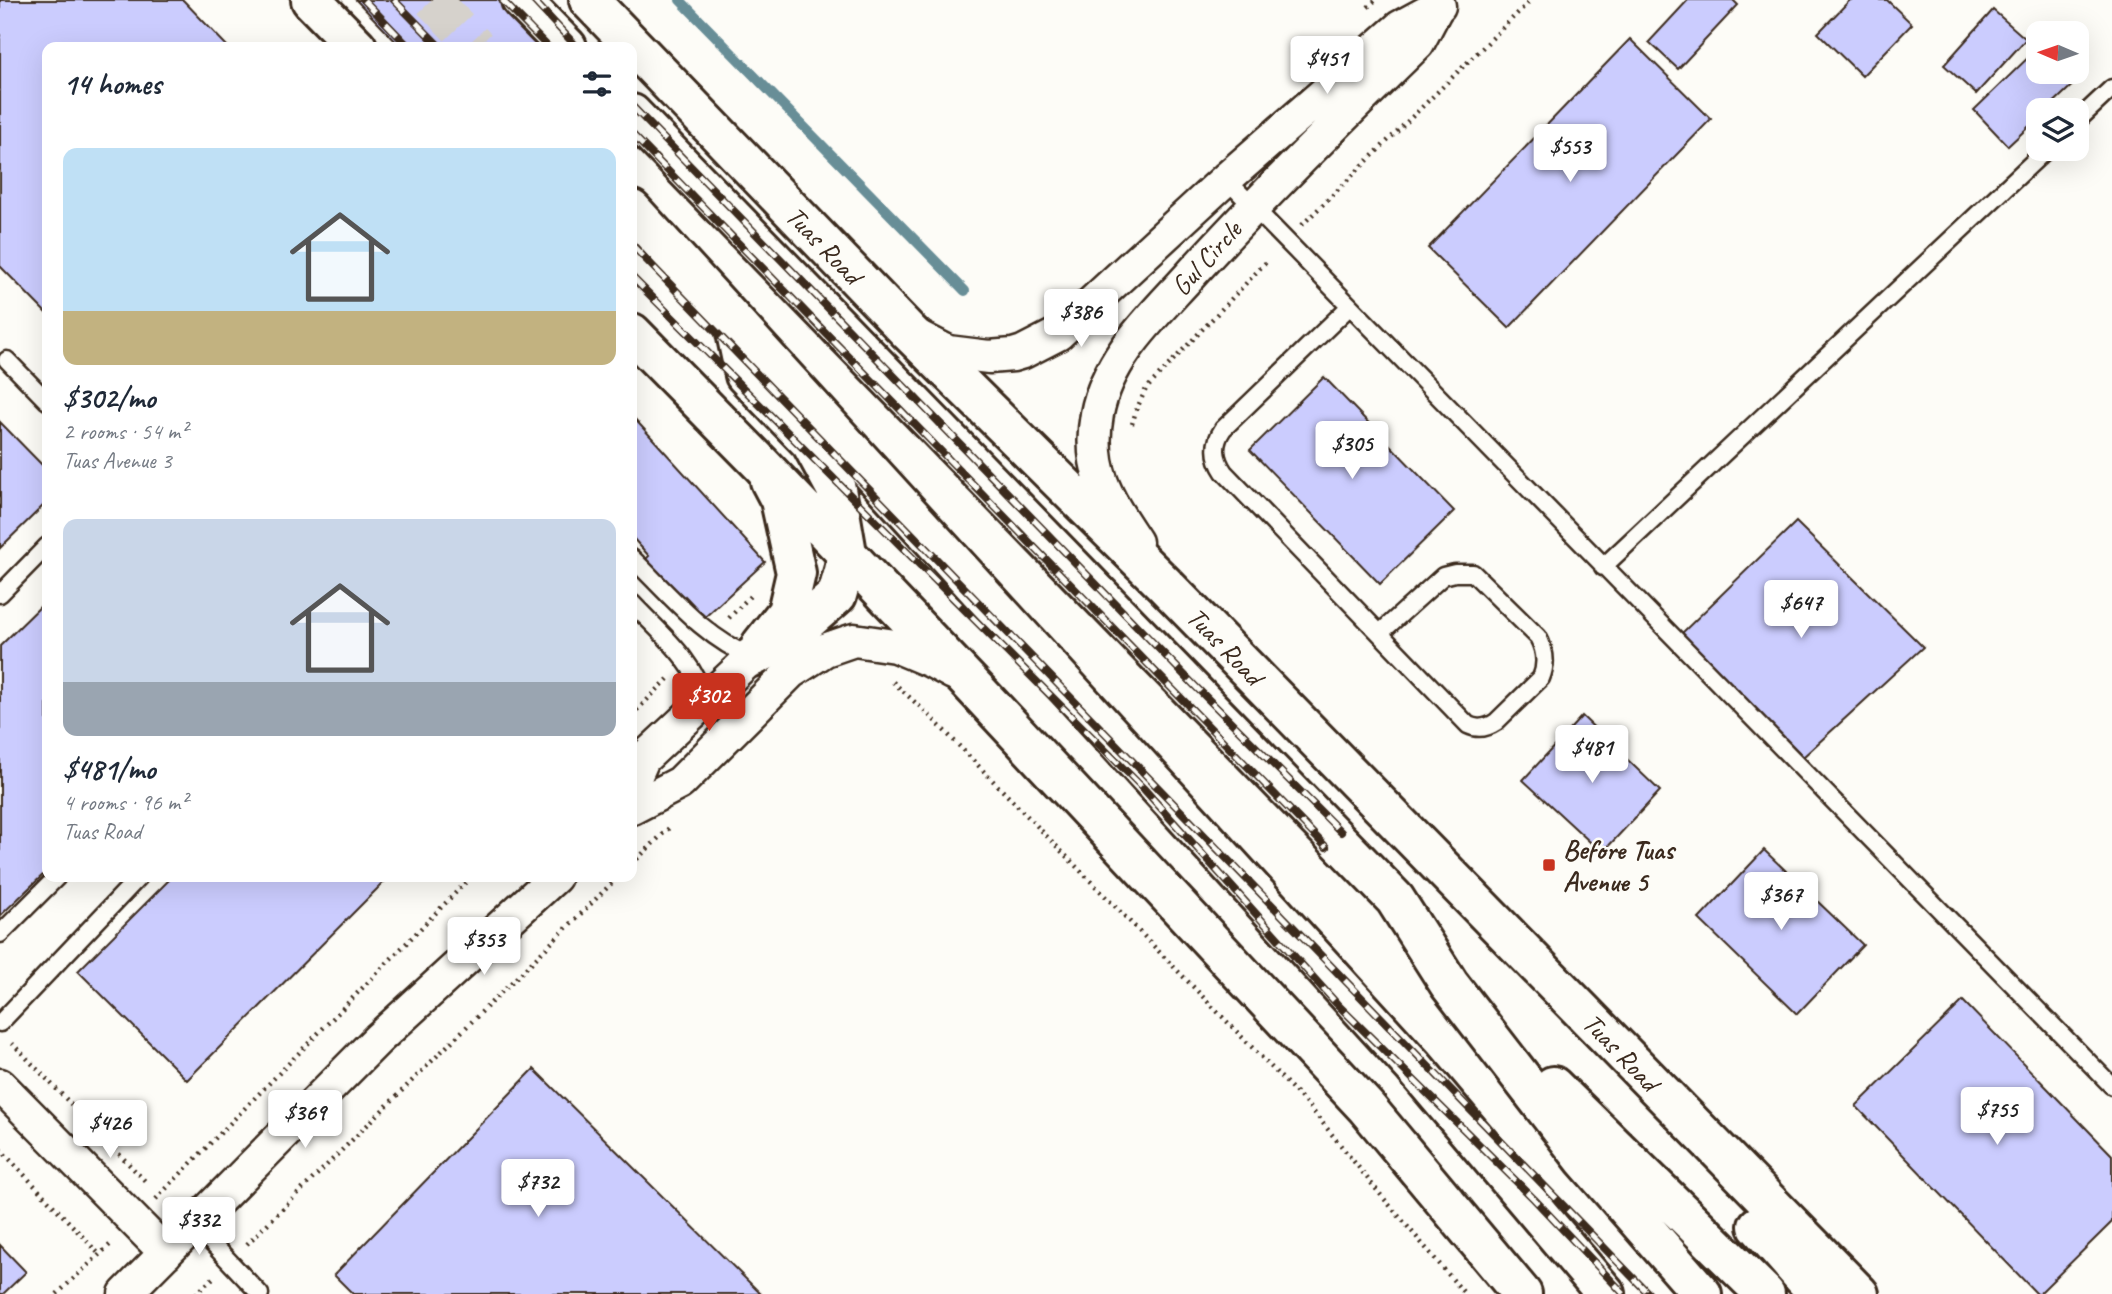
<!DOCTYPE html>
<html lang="en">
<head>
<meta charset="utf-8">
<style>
  body { margin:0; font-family:Caveat,sans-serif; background:#f6f6f7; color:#1f2937; height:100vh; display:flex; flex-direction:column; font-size:26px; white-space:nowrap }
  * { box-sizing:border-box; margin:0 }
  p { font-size:23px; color:#747a83 }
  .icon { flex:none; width:38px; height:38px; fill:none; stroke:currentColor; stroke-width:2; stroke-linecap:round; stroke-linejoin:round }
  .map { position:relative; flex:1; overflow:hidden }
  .side { position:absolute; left:42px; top:42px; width:595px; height:840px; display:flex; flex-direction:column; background:#fff; border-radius:14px; box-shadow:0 7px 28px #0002 }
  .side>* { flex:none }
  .needle { width:46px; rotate:272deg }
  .controls { position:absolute; left:2026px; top:21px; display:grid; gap:14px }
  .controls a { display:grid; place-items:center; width:63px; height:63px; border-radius:14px; background:#fff; box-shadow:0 7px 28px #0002; font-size:35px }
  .price { position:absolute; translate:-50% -60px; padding:0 16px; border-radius:7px; background:#fff; color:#222; font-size:23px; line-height:46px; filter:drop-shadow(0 2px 4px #0008) }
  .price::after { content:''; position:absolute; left:50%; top:42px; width:21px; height:16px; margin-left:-10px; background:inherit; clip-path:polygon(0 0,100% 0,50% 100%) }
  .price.on { background:#c8321e; color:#fff }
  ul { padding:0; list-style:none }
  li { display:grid; align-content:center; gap:14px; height:371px; padding:0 21px }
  li span { display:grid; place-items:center; height:217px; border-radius:14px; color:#555 }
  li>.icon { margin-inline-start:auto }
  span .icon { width:126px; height:126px; fill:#fffc; stroke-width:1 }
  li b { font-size:30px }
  h2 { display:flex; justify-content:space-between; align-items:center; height:84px; padding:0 21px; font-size:30px }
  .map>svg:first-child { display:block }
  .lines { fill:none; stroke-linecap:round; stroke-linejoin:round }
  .stream { stroke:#688e97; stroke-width:10 }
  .building { fill:#cbccfe; stroke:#3b2a1e; stroke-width:2 }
  .primary-tunnel { stroke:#d6d2cc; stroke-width:38; stroke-dasharray:38 19; stroke-linecap:butt }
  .lane-casing { stroke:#3b2a1e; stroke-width:21 }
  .street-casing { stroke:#3b2a1e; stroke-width:37 }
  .primary-casing { stroke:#3b2a1e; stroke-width:44 }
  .path { stroke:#3b2a1e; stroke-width:4.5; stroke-dasharray:2 5; stroke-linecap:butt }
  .lane { stroke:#fdfcf7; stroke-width:16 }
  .street { stroke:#fdfcf7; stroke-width:32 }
  .primary { stroke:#fdfcf7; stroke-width:38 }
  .rail-casing { stroke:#3b2a1e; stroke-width:8 }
  .rail { stroke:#fdfcf7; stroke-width:5; stroke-dasharray:16; stroke-linecap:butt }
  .poi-dot { fill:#c8321e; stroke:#fdfcf7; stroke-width:2.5 }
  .labels { text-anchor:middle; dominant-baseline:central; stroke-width:5; stroke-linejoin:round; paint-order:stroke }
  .street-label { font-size:28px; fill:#3b2a1e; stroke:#fdfcf7 }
  .poi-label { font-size:28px; font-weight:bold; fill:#3b2a1e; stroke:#fdfcf7; text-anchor:start }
</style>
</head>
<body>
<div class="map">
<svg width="2112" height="1294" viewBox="0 0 2112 1294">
  <rect width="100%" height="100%" fill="#fdfcf7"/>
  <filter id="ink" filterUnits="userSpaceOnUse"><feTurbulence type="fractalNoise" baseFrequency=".0143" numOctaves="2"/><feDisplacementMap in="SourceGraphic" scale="14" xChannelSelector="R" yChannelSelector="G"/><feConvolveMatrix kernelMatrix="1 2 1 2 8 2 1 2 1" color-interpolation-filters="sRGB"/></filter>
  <g filter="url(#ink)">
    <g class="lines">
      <!-- stream -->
      <path class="stream" d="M680,0L965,291"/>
    </g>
    <!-- building -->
    <path class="building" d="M0,0H183L228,47H47V314L0,266Z
      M356,0H509L555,47H401Z
      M1688,0H1733L1738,5L1678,69L1649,42Z
      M1850,0H1887L1912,24L1862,76L1818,33Z
      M1993,10L2026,39L1976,94L1944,65Z
      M1630,39L1711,119L1509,328L1428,248Z
      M2039,47V72H2073L2080,78L2046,110H2039V117L2008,146L1974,110Z
      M1324,377L1454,511L1380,584L1250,450Z
      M632,416L765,562L705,617L685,596L679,602L643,562L649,556L632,537Z
      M0,422L47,470V502L0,548Z
      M1796,522L1923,647L1803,757L1681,634Z
      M47,600V871L0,916V646Z
      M1582,716L1660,791L1602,853L1523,780Z
      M1764,850L1863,945L1797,1014L1699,919Z
      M172,877H389L187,1080L78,971Z
      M1963,1001L2112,1155V1222L2039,1294H2037L1856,1106Z
      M534,1069L761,1294H353L334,1275Z
      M0,1245L26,1272L3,1294H0Z"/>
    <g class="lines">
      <!-- primary-tunnel -->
      <path class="primary-tunnel" d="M432,0L477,47"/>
      <defs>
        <path id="lane" d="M2077,121L2112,88
          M1226,179L2112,1086
          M1350,306L1223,429C1213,444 1214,457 1224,472L1468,725C1478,730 1487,728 1496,722L1541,678C1547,664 1545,650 1538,637L1473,573H1455L1443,576L1380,633
          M7,360L47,401
          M632,558C667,592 705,639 752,657
          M1603,567L2047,149
          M0,594L47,546
          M632,603C661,634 694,659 705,701
          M0,934L57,877
          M0,1023L139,877
          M194,1224L260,1294"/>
        <path id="street" d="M919,337L948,352L989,357L1013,355L1023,352L1058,334L1226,179L1400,27L1439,6
          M1136,542C1107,498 1087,470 1097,414C1108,355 1156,314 1194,271C1266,192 1342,118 1418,43L1436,9
          M632,784L643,759L752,657
          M632,808L680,783L791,672L825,650L854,640L895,646L931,661L953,673
          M0,1085L166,1253
          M125,1294L378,1039L555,877"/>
        <path id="primary" d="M311,0L357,47
          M521,0L567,47
          M589,0L909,332L1164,584L1859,1294
          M632,114L1395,899L1449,984L1584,1159L1702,1294
          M632,210L1414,1067L1606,1294
          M734,323L745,375L811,443L836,489L847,553L844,571L837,595L783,642L752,657
          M632,333L761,464L970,683L1366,1107L1522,1294
          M761,645L787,612L796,573L780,500L770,481
          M1553,1086L1765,1294
          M1758,1226L1818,1294"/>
      </defs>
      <!-- lane casing -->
      <use href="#lane" class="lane-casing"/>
      <!-- street casing -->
      <use href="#street" class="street-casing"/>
      <!-- primary casing -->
      <use href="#primary" class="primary-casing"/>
      <!-- path -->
      <path class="path" d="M1368,7L1376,0
        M1302,225L1531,0
        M1132,424L1137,408L1146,389L1269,259
        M729,618L752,594
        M893,682L931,717L1309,1106L1380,1194L1465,1294
        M632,715L668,679
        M632,864L669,828
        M12,1043L147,1183
        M0,1149L99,1254
        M156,1199L471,877
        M247,1244L618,877
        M57,1294L113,1242
        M196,1294L213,1278"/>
      <!-- lane -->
      <use href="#lane" class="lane"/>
      <!-- street -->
      <use href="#street" class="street"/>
      <!-- primary -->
      <use href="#primary" class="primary"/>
      <defs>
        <path id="rail" d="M364,0L409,47
          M394,0L440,47
          M502,0L548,47
          M533,0L577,47
          M632,106L1195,686L1341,832
          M632,134L1326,847
          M632,245L1649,1294
          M632,277L1143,788L1337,1004L1534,1199L1624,1294"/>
      </defs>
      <!-- rail casing -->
      <use href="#rail" class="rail-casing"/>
      <!-- rail -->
      <use href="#rail" class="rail"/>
    </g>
  </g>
  <!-- markers -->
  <rect class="poi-dot" x="1542" y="858" width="14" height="14" rx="3.5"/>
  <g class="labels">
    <!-- street labels -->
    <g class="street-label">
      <text transform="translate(824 245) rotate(46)">Tuas Road</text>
      <text transform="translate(1206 258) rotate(-48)">Gul Circle</text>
      <text transform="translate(1225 646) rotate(46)">Tuas Road</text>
      <text transform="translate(1621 1052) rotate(46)">Tuas Road</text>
    </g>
    <!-- poi labels -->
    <g class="poi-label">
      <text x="1563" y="849">Before Tuas<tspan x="1563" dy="32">Avenue 5</tspan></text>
    </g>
  </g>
</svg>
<div class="controls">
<a><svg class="needle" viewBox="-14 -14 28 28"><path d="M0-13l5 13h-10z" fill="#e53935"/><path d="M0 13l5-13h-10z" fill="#747a83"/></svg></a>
<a><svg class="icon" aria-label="layers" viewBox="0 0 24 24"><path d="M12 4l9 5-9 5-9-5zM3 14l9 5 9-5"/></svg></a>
</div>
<b class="price" style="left:1327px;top:96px">$451</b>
<b class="price" style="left:1570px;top:184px">$553</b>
<b class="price" style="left:1081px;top:349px">$386</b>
<b class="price" style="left:1352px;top:481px">$305</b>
<b class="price" style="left:1801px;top:640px">$647</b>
<b class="price on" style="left:709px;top:733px">$302</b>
<b class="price" style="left:1592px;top:785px">$481</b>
<b class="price" style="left:1781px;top:932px">$367</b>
<b class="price" style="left:484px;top:977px">$353</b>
<b class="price" style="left:1997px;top:1147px">$755</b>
<b class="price" style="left:305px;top:1150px">$369</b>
<b class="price" style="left:110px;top:1160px">$426</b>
<b class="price" style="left:538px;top:1219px">$732</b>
<b class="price" style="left:199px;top:1257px">$332</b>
<section class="side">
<h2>14 homes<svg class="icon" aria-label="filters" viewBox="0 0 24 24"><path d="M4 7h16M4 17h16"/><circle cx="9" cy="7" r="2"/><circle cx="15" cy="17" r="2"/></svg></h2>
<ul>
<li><span style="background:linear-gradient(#bfe0f5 75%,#c2b280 0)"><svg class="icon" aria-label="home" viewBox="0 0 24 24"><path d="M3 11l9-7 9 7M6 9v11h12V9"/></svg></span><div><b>$302/mo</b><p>2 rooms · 54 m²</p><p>Tuas Avenue 3</p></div></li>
<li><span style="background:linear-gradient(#c9d6e8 75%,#9aa5b1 0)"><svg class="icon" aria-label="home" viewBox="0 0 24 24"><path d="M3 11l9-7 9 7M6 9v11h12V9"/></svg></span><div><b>$481/mo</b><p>4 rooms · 96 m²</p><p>Tuas Road</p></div></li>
</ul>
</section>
</div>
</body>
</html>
